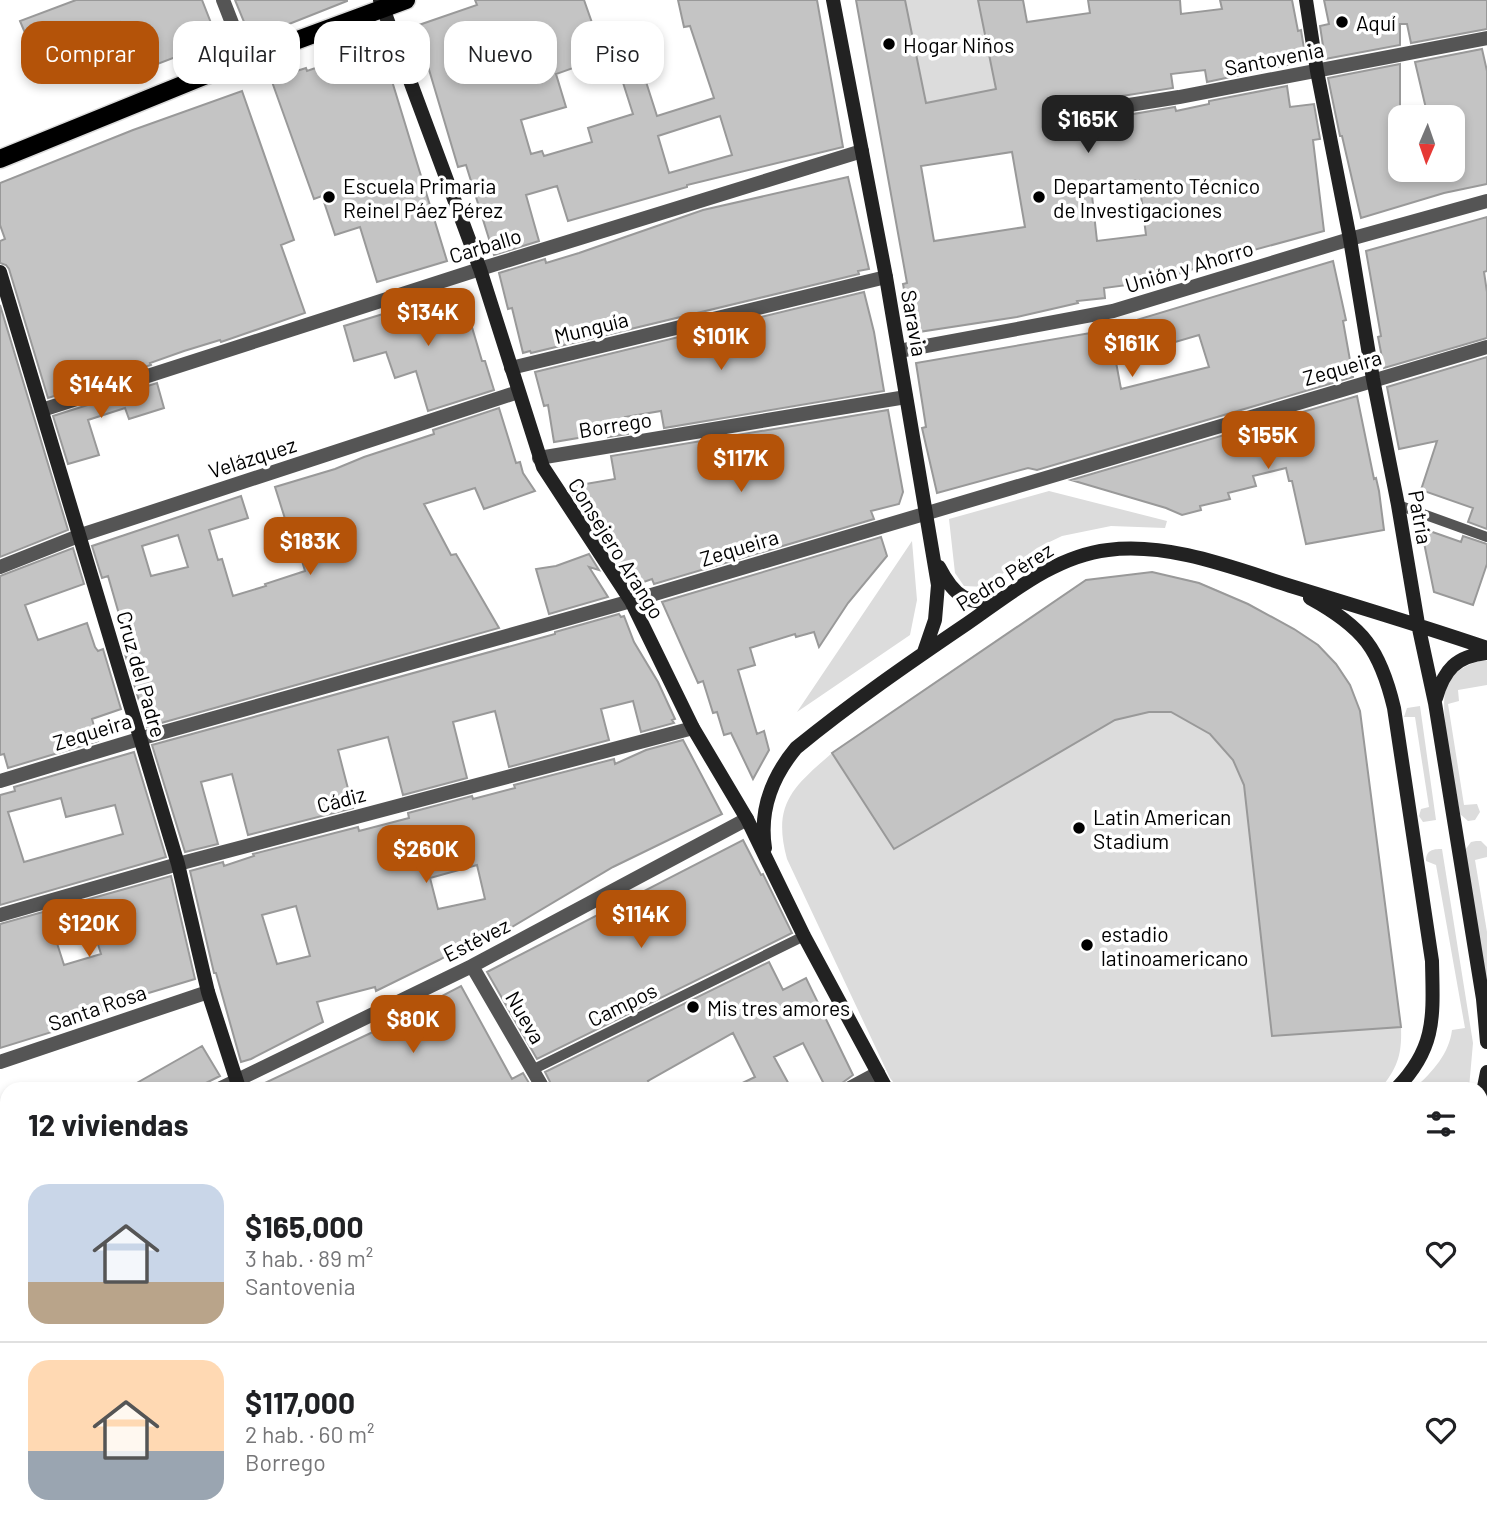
<!DOCTYPE html>
<html lang="es">
<head>
<meta charset="utf-8">
<style>
  body { margin:0; font-family:Barlow,sans-serif; background:#f2f2f2; color:#202124; height:100vh; display:flex; flex-direction:column; font-size:26px; white-space:nowrap }
  * { box-sizing:border-box; margin:0 }
  p { font-size:23px; color:#757577 }
  .icon { flex:none; width:38px; height:38px; fill:none; stroke:currentColor; stroke-width:2; stroke-linecap:round; stroke-linejoin:round }
  .map { position:relative; flex:1; overflow:hidden }
  .drawer { position:absolute; left:0px; top:1082px; width:1488px; height:450px; display:flex; flex-direction:column; background:#fff; border-radius:21px 21px 0 0; box-shadow:0 4px 10px #0003 }
  .drawer>* { flex:none }
  .guide { position:absolute; left:21px; top:21px; width:700px; height:63px; display:flex; gap:14px }
  .needle { width:46px; rotate:182deg }
  .controls { position:absolute; left:1388px; top:105px; display:grid; gap:14px }
  .controls a { display:grid; place-items:center; width:77px; height:77px; border-radius:14px; background:#fff; box-shadow:0 4px 10px #0003; font-size:35px }
  .price { position:absolute; translate:-50% -60px; padding:0 16px; border-radius:14px; background:#b45309; color:#fff; font-size:23px; line-height:46px; filter:drop-shadow(0 2px 4px #0008) }
  .price::after { content:''; position:absolute; left:50%; top:42px; width:21px; height:16px; margin-left:-10px; background:inherit; clip-path:polygon(0 0,100% 0,50% 100%) }
  .price.on { background:#222; color:#fff }
  ul { padding:0; list-style:none }
  li { display:flex; align-items:center; gap:21px; height:175px; padding:0 28px }
  li+li { border-top:2px solid #e0e0e0 }
  li span { display:grid; place-items:center; flex:none; width:196px; height:140px; border-radius:21px; color:#555 }
  li>.icon { margin-inline-start:auto }
  span .icon { width:84px; height:84px; fill:#fffc; stroke-width:1 }
  li b { font-size:30px }
  h2 { display:flex; justify-content:space-between; align-items:center; height:84px; padding:0 28px; font-size:30px }
  .pill { padding:0 24px; border-radius:21px; background:#fff; box-shadow:0 4px 10px #0003; font-size:24px; line-height:63px }
  .pill.on { background:#b45309; color:#fff }
  .map>svg:first-child { display:block }
  .green { fill:#dcdcdc }
  .building { fill:#c4c4c4; stroke:#999; stroke-width:2; fill-rule:evenodd }
  .lines { fill:none; stroke-linecap:round; stroke-linejoin:round }
  .primary-casing { stroke:#dbdbdb; stroke-width:21 }
  .lane { stroke:#555; stroke-width:10 }
  .street { stroke:#555; stroke-width:14 }
  .secondary { stroke:#222; stroke-width:14 }
  .primary { stroke:#000; stroke-width:18 }
  .poi-dot { fill:#000; stroke:#fff; stroke-width:2.5 }
  .labels { text-anchor:middle; dominant-baseline:central; stroke-width:7; stroke-linejoin:round; paint-order:stroke }
  .poi-label { font-size:21px; fill:#000; stroke:#fff; text-anchor:start }
  .street-label { font-size:21px; fill:#000; stroke:#fff }
</style>
</head>
<body>
<div class="map">
<svg width="1487" height="1530" viewBox="0 0 1487 1530">
  <rect width="100%" height="100%" fill="#fff"/>
  <!-- green -->
  <path class="green" d="M905,0H978L996,89L926,103Z
    M1049,491L1167,521L1165,528L1111,526L1062,536L1037,548L985,587L964,586L955,573L949,519Z
    M912,541L917,600L910,635L797,712Z
    M1152,572C1168,576 1185,578 1200,583C1236,596 1311,634 1335,663C1347,677 1353,694 1360,711L1401,1027C1402,1054 1398,1067 1381,1088H898L890,1078L787,859C772,804 793,787 832,753L1086,580Z
    M1480,661H1487V685L1458,690L1459,701L1448,704L1464,805L1477,804L1480,812L1475,820L1468,821L1460,814C1456,786 1437,708 1447,686C1453,671 1466,665 1480,661Z
    M1420,706L1436,820L1423,822L1419,816L1421,809L1429,807L1415,717H1404L1407,708Z
    M1476,841H1481L1487,847V857L1475,860L1487,932V990L1465,850L1471,842Z
    M1442,849L1473,1043L1469,1088H1415C1433,1071 1449,1054 1452,1030L1465,1028L1436,865L1426,861C1426,850 1433,849 1442,849Z"/>
  <!-- building -->
  <path class="building" d="M76,0H202L218,41L139,71L120,22L84,36L92,56L43,76L20,21Z
    M235,0H347V1L251,39Z
    M475,0H584L604,57L556,74L566,107L521,120L531,154L542,151L544,156L592,142L588,128L633,114L610,42L631,35L657,116L714,98L690,26L684,27L678,0H817L843,147L687,185V187L568,221L557,186L526,195L539,241L494,255L466,165L458,167L416,26L477,5ZM720,116L732,155L669,173L658,136Z
    M856,0H905L926,103L996,89L978,0H1023L1027,22L1090,13L1088,0H1180L1181,14L1222,9L1220,0H1292L1298,31L1301,30L1306,61L1207,82L1205,70L1171,74L1173,88L1065,105L1060,108L1057,116L1060,122L1068,125L1175,107L1176,111L1209,104V101L1287,86L1290,107L1314,104L1320,139L1313,140L1324,231L1239,254L1157,281L1104,288L1105,298L1077,301L1078,303L1017,317L912,333L903,284L907,283ZM1012,152L1025,227L934,241L921,166ZM1139,180L1146,235L1097,241L1091,186Z
    M1324,0H1487V29L1411,43L1407,24H1400V45L1325,59L1320,26L1329,24Z
    M381,45L447,261L377,282L360,227L335,235L322,196L314,199L271,79L306,68L307,71Z
    M1482,49L1487,71V184L1444,193L1361,218L1342,136H1340L1328,78L1400,64V170H1452V117H1428L1415,62Z
    M242,91L294,240L281,245L305,313L221,342L220,340L184,351L150,363L151,365L48,398L9,269L6,265L0,263V241L5,239L0,225V183L133,130Z
    M848,177L869,269L858,271L859,274L531,353L530,351L523,353L512,308L508,309L499,273L545,259L546,263L579,253L703,210Z
    M1487,217V271L1484,272L1487,292V338L1384,368L1378,337L1381,336L1366,251Z
    M1333,261L1346,320L1343,321L1353,377L1037,470L1028,468L937,493L922,428L926,427L916,363L1114,329L1113,327ZM1199,335L1209,367L1121,389L1115,357L1172,340V343Z
    M461,290L482,361H485L494,390L428,411L416,371L395,378L386,352L354,361L344,326Z
    M864,292L874,332L884,391L664,428L661,411L625,417L628,434L608,437V433L554,442L548,405L544,406L535,372Z
    M0,305L68,530L0,557Z
    M1487,357V529L1468,522L1473,508L1421,490L1437,441L1399,449L1387,387Z
    M157,383L164,408L129,419L125,408L88,420L99,455L68,464L53,416Z
    M1357,396L1374,479L1376,478L1379,491L1384,530L1306,544L1292,481H1289L1286,468L1253,476L1256,486L1228,493L1230,499L1200,506L1201,510L1182,515L1166,508L1071,480Z
    M499,408L516,463L520,462L523,473L535,491L484,509L475,488L424,504L451,555L456,554L499,628L147,727L122,644L127,642L108,576L102,578L92,546L241,496L248,518L209,530L218,560L222,559L233,596L266,586L265,584L305,571L291,524L287,525L275,487L335,469L364,457L434,434L433,430ZM178,535L188,567L151,576L142,546Z
    M888,410L903,492L899,504L871,511L874,519L654,584L652,579L641,583L628,579L568,487L615,479L611,456Z
    M1421,528L1461,542L1463,536L1487,544V564L1473,605L1434,592Z
    M881,537L887,556L848,603L819,647L814,632L796,637L795,634L750,648L755,665L738,670L757,734L764,731L769,750L753,779L731,733L724,735L717,712L713,713L703,681L698,683L662,602Z
    M73,548L84,584L25,605L38,640L87,623L95,647L98,651L103,649L121,709L92,719L98,741L8,768L4,754L0,755V576Z
    M589,554L599,570L589,567L608,597L549,614L536,569L556,566Z
    M1152,572L1199,583L1248,604L1294,629L1318,645L1336,664L1350,685L1360,711L1401,1027L1272,1036L1244,785L1233,760L1210,734L1171,712H1149L1115,720L894,849L832,753L1086,580Z
    M619,614L621,617L624,616L634,642L658,682L675,719L672,720L674,723L641,732L633,701L601,709L609,740L509,767L495,711L453,722L467,778L403,795L388,737L338,750L353,808L248,835L232,774L201,782L218,844L185,852L152,745L555,634V632Z
    M683,740L722,814L613,867L495,937L493,930L439,960L376,991L375,987L317,1002L323,1022L251,1059L241,1062L216,973H214L190,871L223,862L224,866L254,856L253,854L358,827L359,831L409,818L408,813L472,796L473,799L515,788L514,785L614,759L615,764L646,750ZM477,865L485,899L438,909L430,878ZM296,906L310,956L277,964L262,915Z
    M134,752L166,857L0,905V795L15,791L14,787ZM61,798L66,817L115,805L123,834L24,862L8,812Z
    M743,840L761,875L763,874L792,933L537,1059L487,972Z
    M171,876L195,979L132,998L80,1021L81,1023L0,1048V924ZM92,925L101,954L64,965L55,937Z
    M769,962L783,990L806,978L853,1075L842,1083L826,1088L803,1043L774,1057L791,1088H732L755,1077L733,1033L648,1081L652,1088H553L545,1072Z
    M461,986L512,1079L523,1073L532,1088H254L375,1031Z
    M202,1046L220,1076L196,1088H128Z"/>
  <g class="lines">
    <defs>
      <path id="primary" d="M0,159L246,59L406,0"/>
    </defs>
    <!-- primary casing -->
    <use href="#primary" class="primary-casing"/>
    <!-- lane -->
    <path class="lane" d="M1398,505L1487,537
      M532,1070L804,936
      M1480,1338L1487,1344"/>
    <!-- street -->
    <path class="street" d="M223,0L246,59
      M1067,115L1179,97L1487,38
      M899,351L1113,311L1350,239L1487,201
      M511,368L886,277
      M42,410L480,269L862,151
      M539,458L906,397
      M0,567L81,535L518,392
      M0,781L139,739L631,601L1487,347
      M0,915L178,864L693,728
      M472,966L543,1088
      M0,1062L208,992
      M221,1088L472,966L747,819
      M850,1088L878,1073
      M0,1259L7,1251
      M793,1524L796,1530
      M44,1530L55,1524
      M585,1530L595,1524"/>
    <!-- secondary -->
    <path class="secondary" d="M380,0L480,269L543,467L631,601L693,728L747,819L804,936L886,1088
      M833,0L886,277L938,585L935,620L924,652
      M1306,0L1317,71L1350,239L1373,379L1398,505L1418,624L1435,703L1483,999L1487,1042
      M0,272L178,864L208,992L239,1088
      M939,567C954,596 967,606 1000,600
      M1310,598C1363,627 1380,649 1394,708L1432,961C1433,1015 1437,1047 1397,1088
      M1436,698C1444,670 1456,656 1487,653
      M765,848C759,809 772,777 796,748C851,703 909,663 968,623C1010,594 1055,556 1108,550C1170,542 1236,569 1294,587C1359,607 1423,626 1487,648
      M1480,1107L1487,1072
      M0,1477L7,1490
      M1480,1521L1487,1524
      M26,1524L29,1530
      M477,1524L480,1530
      M1123,1530L1133,1524"/>
    <!-- primary -->
    <use href="#primary" class="primary"/>
  </g>
  <!-- markers -->
  <g class="poi-dot">
    <circle cx="1342" cy="22" r="7"/>
    <circle cx="889" cy="44" r="7"/>
    <circle cx="329" cy="197" r="7"/>
    <circle cx="1039" cy="197" r="7"/>
    <circle cx="1079" cy="828" r="7"/>
    <circle cx="1087" cy="945" r="7"/>
    <circle cx="693" cy="1007" r="7"/>
  </g>
  <g class="labels">
    <!-- poi labels -->
    <g class="poi-label">
      <text x="1356" y="22">Aquí</text>
      <text x="903" y="44">Hogar Niños</text>
      <text x="343" y="185">Escuela Primaria<tspan x="343" dy="24">Reinel Páez Pérez</tspan></text>
      <text x="1053" y="185">Departamento Técnico<tspan x="1053" dy="24">de Investigaciones</tspan></text>
      <text x="1093" y="816">Latin American<tspan x="1093" dy="24">Stadium</tspan></text>
      <text x="1101" y="933">estadio<tspan x="1101" dy="24">latinoamericano</tspan></text>
      <text x="707" y="1007">Mis tres amores</text>
    </g>
    <!-- street labels -->
    <g class="street-label">
      <text transform="translate(1274 58) rotate(-11)">Santovenia</text>
      <text transform="translate(485 245) rotate(-17)">Carballo</text>
      <text transform="translate(1189 266) rotate(-17)">Unión y Ahorro</text>
      <text transform="translate(915 323) rotate(80)">Saravia</text>
      <text transform="translate(591 327) rotate(-14)">Munguía</text>
      <text transform="translate(1342 367) rotate(-16)">Zequeira</text>
      <text transform="translate(615 424) rotate(-9)">Borrego</text>
      <text transform="translate(252 457) rotate(-18)">Velázquez</text>
      <text transform="translate(1421 517) rotate(80)">Patria</text>
      <text transform="translate(739 547) rotate(-17)">Zequeira</text>
      <text transform="translate(617 548) rotate(58)">Consejero Arango</text>
      <text transform="translate(1004 576) rotate(-32)">Pedro Pérez</text>
      <text transform="translate(142 674) rotate(74)">Cruz del Padre</text>
      <text transform="translate(92 731) rotate(-17)">Zequeira</text>
      <text transform="translate(341 799) rotate(-15)">Cádiz</text>
      <text transform="translate(476 939) rotate(-27)">Estévez</text>
      <text transform="translate(622 1004) rotate(-26)">Campos</text>
      <text transform="translate(97 1007) rotate(-19)">Santa Rosa</text>
      <text transform="translate(526 1017) rotate(60)">Nueva</text>
    </g>
  </g>
</svg>
<div class="controls">
<a><svg class="needle" viewBox="-14 -14 28 28"><path d="M0-13l5 13h-10z" fill="#e53935"/><path d="M0 13l5-13h-10z" fill="#757577"/></svg></a>
</div>
<b class="price on" style="left:1088px;top:155px">$165K</b>
<b class="price" style="left:428px;top:348px">$134K</b>
<b class="price" style="left:721px;top:372px">$101K</b>
<b class="price" style="left:1132px;top:379px">$161K</b>
<b class="price" style="left:101px;top:420px">$144K</b>
<b class="price" style="left:1268px;top:471px">$155K</b>
<b class="price" style="left:741px;top:494px">$117K</b>
<b class="price" style="left:310px;top:577px">$183K</b>
<b class="price" style="left:426px;top:885px">$260K</b>
<b class="price" style="left:641px;top:950px">$114K</b>
<b class="price" style="left:89px;top:959px">$120K</b>
<b class="price" style="left:413px;top:1055px">$80K</b>
<div class="guide">
<a class="pill on">Comprar</a>
<a class="pill">Alquilar</a>
<a class="pill">Filtros</a>
<a class="pill">Nuevo</a>
<a class="pill">Piso</a>
</div>
<section class="drawer">
<h2>12 viviendas<svg class="icon" aria-label="filters" viewBox="0 0 24 24"><path d="M4 7h16M4 17h16"/><circle cx="9" cy="7" r="2"/><circle cx="15" cy="17" r="2"/></svg></h2>
<ul>
<li><span style="background:linear-gradient(#c9d6e8 70%,#b9a48a 0)"><svg class="icon" aria-label="home" viewBox="0 0 24 24"><path d="M3 11l9-7 9 7M6 9v11h12V9"/></svg></span><div><b>$165,000</b><p>3 hab. · 89 m²</p><p>Santovenia</p></div><svg class="icon" aria-label="heart" viewBox="0 0 24 24"><path d="M12 20l-8-8c-3-5 5-10 8-4 3-6 11-1 8 4z"/></svg></li>
<li><span style="background:linear-gradient(#ffd9b3 65%,#9aa5b1 0)"><svg class="icon" aria-label="home" viewBox="0 0 24 24"><path d="M3 11l9-7 9 7M6 9v11h12V9"/></svg></span><div><b>$117,000</b><p>2 hab. · 60 m²</p><p>Borrego</p></div><svg class="icon" aria-label="heart" viewBox="0 0 24 24"><path d="M12 20l-8-8c-3-5 5-10 8-4 3-6 11-1 8 4z"/></svg></li>
</ul>
</section>
</div>
</body>
</html>
